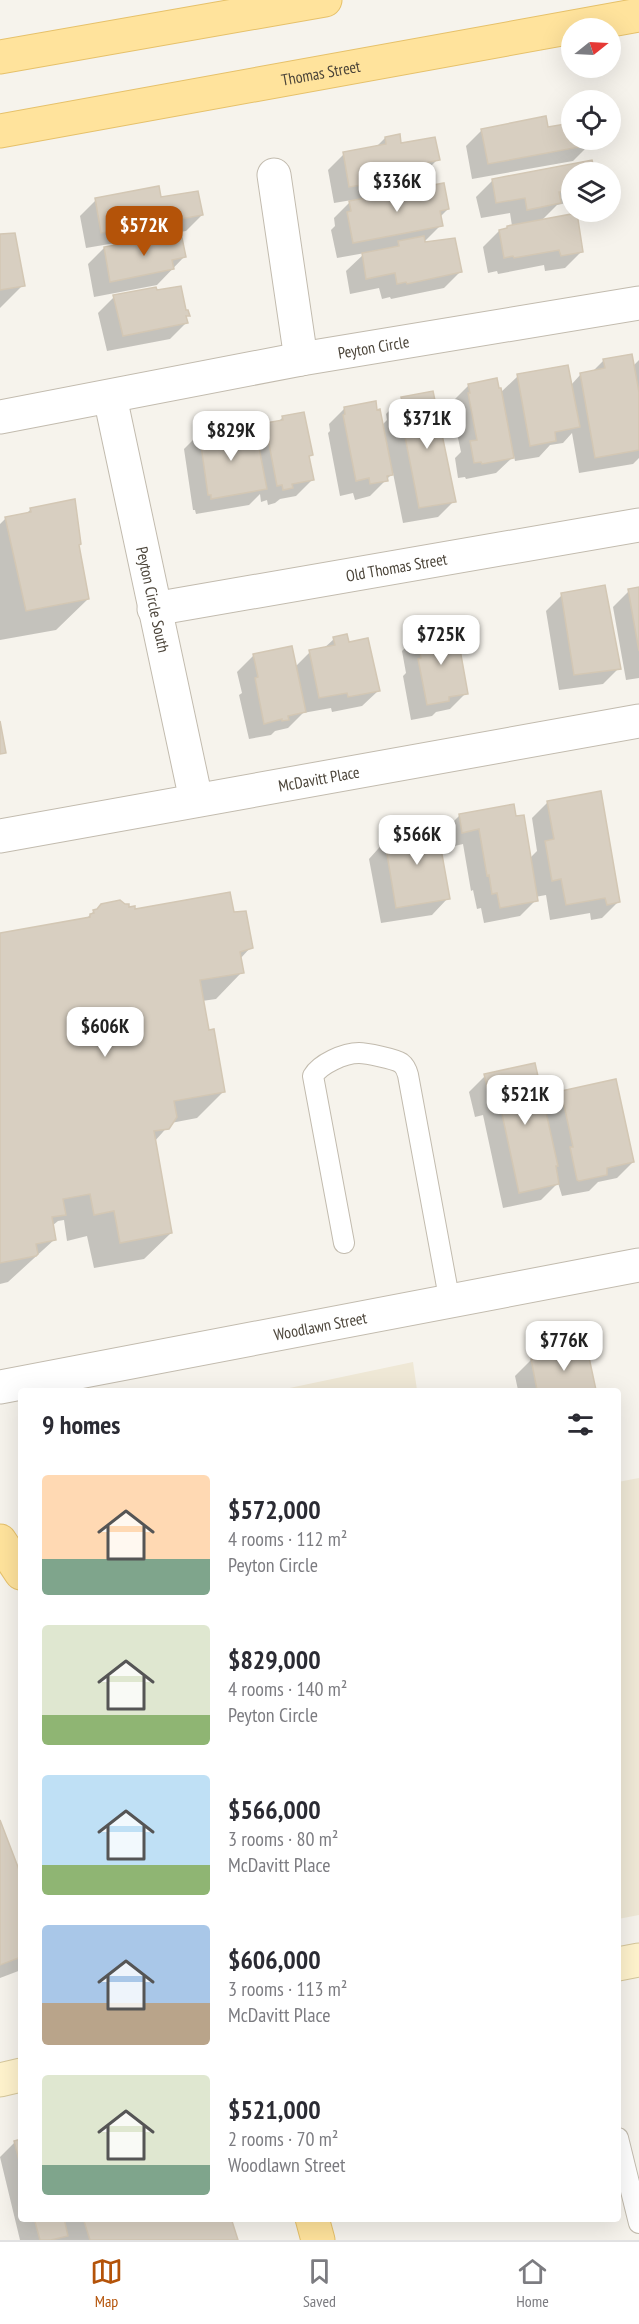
<!DOCTYPE html>
<html lang="en">
<head>
<meta charset="utf-8">
<style>
  body { margin:0; font-family:"PT Sans Narrow",sans-serif; background:#f2f2f3; color:#2b2b33; height:100vh; display:flex; flex-direction:column; font-size:22px; white-space:nowrap }
  * { box-sizing:border-box; margin:0 }
  p { font-size:20px; color:#7c7c81 }
  .icon { flex:none; width:33px; height:33px; fill:none; stroke:currentColor; stroke-width:2; stroke-linecap:round; stroke-linejoin:round }
  .map { position:relative; flex:1; overflow:hidden }
  .panel { position:absolute; left:18px; top:1388px; width:603px; height:834px; display:flex; flex-direction:column; background:#fff; border-radius:6px; box-shadow:0 6px 24px #0002 }
  .panel>* { flex:none }
  .needle { width:39px; rotate:72deg }
  .buttons { position:absolute; left:561px; top:18px; display:grid; gap:12px }
  .buttons a { display:grid; place-items:center; width:60px; height:60px; border-radius:50%; background:#fff; box-shadow:0 6px 24px #0002; font-size:30px }
  .price { position:absolute; translate:-50% -51px; padding:0 14px; border-radius:12px; background:#fff; color:#222; font-size:20px; line-height:39px; filter:drop-shadow(0 2px 3px #0008) }
  .price::after { content:''; position:absolute; left:50%; top:36px; width:18px; height:14px; margin-left:-9px; background:inherit; clip-path:polygon(0 0,100% 0,50% 100%) }
  .price.selected { background:#b45309; color:#fff }
  ul { padding:0; list-style:none }
  li { display:flex; align-items:center; gap:18px; height:150px; padding:0 24px }
  li span { display:grid; place-items:center; flex:none; width:168px; height:120px; border-radius:6px; color:#555 }
  li>.icon { margin-inline-start:auto }
  span .icon { width:72px; height:72px; fill:#fffc; stroke-width:1 }
  li b { font-size:26px }
  h2 { display:flex; justify-content:space-between; align-items:center; height:72px; padding:0 24px; font-size:26px }
  .dock { display:flex; justify-content:space-around; align-items:center; height:84px; border-top:2px solid #e1e1e2; background:#fff; font-size:16px; color:#7c7c81 }
  .dock a { display:grid; justify-items:center; gap:3px }
  .dock .selected { color:#b45309 }
  .map>svg:first-child { display:block }
  .education { fill:#efe8d6 }
  .shadow { fill:#0003 }
  .building { fill:#d8cfc1; stroke:#d3c7b4; stroke-width:1.5 }
  .lines { fill:none; stroke-linecap:round; stroke-linejoin:round }
  .lane-casing { stroke:#c2bbae; stroke-width:22 }
  .street-casing { stroke:#c2bbae; stroke-width:35 }
  .secondary-casing { stroke:#d6c79b; stroke-width:35 }
  .primary-casing { stroke:#e6c16a; stroke-width:35 }
  .lane { stroke:#fff; stroke-width:20 }
  .street { stroke:#fff; stroke-width:33 }
  .secondary { stroke:#fff3cd; stroke-width:33 }
  .primary { stroke:#ffe39c; stroke-width:33 }
  .labels { text-anchor:middle; dominant-baseline:central; stroke-width:6; stroke-linejoin:round; paint-order:stroke }
  .street-label { font-size:16px; fill:#4b4439; stroke:#fff }
</style>
</head>
<body>
<div class="map">
<svg width="639" height="2240" viewBox="0 0 639 2240">
  <rect width="100%" height="100%" fill="#f6f3ec"/>
  <!-- education -->
  <path class="education" d="M413,1362L417,1390H280Z
    M639,1478V1915L618,1919V1482Z"/>
  <!-- shadow -->
  <path class="shadow" d="M482,130L588,140L589,145L573,161L472,179L466,146Z
    M385,138L438,159L422,175L409,178L393,194L448,209L440,217L441,225L422,244L460,272L444,288L391,299L390,297L382,299L379,288L350,294L346,271L365,253L337,258L331,230L335,226L334,218L352,200L334,203L328,170L344,154L376,147Z
    M591,162L593,172H572V202L557,205L541,221L581,252L565,268L545,271L544,265L498,274L497,271L488,273L483,247L499,231L512,226L510,213L481,218L476,197L492,181Z
    M160,199L202,215L186,231L86,248L80,216L96,200Z
    M0,237L23,285L0,308Z
    M104,248L184,257L157,285L94,297L88,264Z
    M156,292L188,315L185,318L186,323L170,339L107,351L98,313L114,297Z
    M604,360L633,366L639,360V458L633,464L579,473L572,433L563,443L550,445L539,457L515,461L514,456L496,473L466,479L465,477L458,478L455,458L461,452L452,410L454,408L453,401L469,385L500,393L518,376L571,385L581,374L592,372Z
    M402,398L454,501L438,517L403,523L393,473L370,496L355,500L353,493L340,496L328,433L330,431L329,424L345,408L376,411L382,425L387,420L386,414Z
    M283,417L311,455L308,458L312,480L296,496L280,499L275,503L268,505L267,500L261,502L260,494L249,505L196,514L195,510H193L184,449L200,433L233,438L256,434L266,424L278,422Z
    M31,509L78,546L88,599L56,630L0,640V524L6,518L25,515Z
    M639,589V678L626,680L613,607L629,591Z
    M562,595L619,668L603,684L559,690L546,611Z
    M418,635L466,693L450,709L436,712L432,716L411,720L403,676L406,673L402,651Z
    M334,639L347,644L378,691L362,706L332,712L331,708L303,713L288,728L275,731L271,735L249,739L239,695L242,693L237,672L253,656L291,648L295,667L310,652L323,649Z
    M548,802L618,902L602,918L591,920L590,913L550,920L546,895L535,897L536,900L520,916L484,923L481,908L477,909L473,890L471,891L463,844L446,848L444,831L460,815L515,818L529,859L537,851L532,818Z
    M395,830L448,898L432,915L381,923L369,859Z
    M128,909L134,911L233,913L251,947L240,959L242,972L216,999L202,1001L208,1032L224,1091L197,1118L171,1123L154,1142L171,1233L144,1259L94,1268L87,1236L67,1241L64,1220L58,1221L52,1226L55,1239L8,1282L0,1284V934L86,919L94,911Z
    M485,1076L544,1110L561,1092L633,1162L617,1178L598,1182L589,1191L562,1196L558,1183L541,1200L503,1208L483,1115L475,1117L469,1092Z
    M586,1350L594,1390H518L515,1376L531,1360Z
    M0,1824L21,1879V1970L0,1978Z
    M21,2140V2218H229L236,2240H20L0,2157L15,2142Z"/>
  <!-- building -->
  <path class="building" d="M546,116L548,127L572,123V140H589L590,145L488,164L481,129Z
    M400,134L401,143L435,137L440,160L410,166L412,177L349,187L343,152L386,144L385,137Z
    M592,160L595,172H572V190L559,192L561,203L527,210L525,198L496,203L492,179Z
    M444,183L449,209L440,211L443,226L353,243L347,212L351,211L349,201Z
    M159,186L161,197L198,191L203,215L101,233L95,198Z
    M577,213L583,252L561,256L559,250L514,258L513,256L504,258L499,230L507,228V226Z
    M15,233L25,286L0,290V234Z
    M181,233L186,257L172,260L174,269L110,282L104,247Z
    M424,236L425,242L455,238L462,272L407,284L406,282L397,284L395,273L366,279L362,253L399,246L398,241Z
    M181,286L186,310H188L190,316H186L188,323L123,336L113,295L156,287L157,290Z
    M632,354L639,392V450L595,458L580,373L605,368L603,359Z
    M568,365L580,427L555,432L556,441L530,446L517,374Z
    M497,378L499,388H501L514,458L482,464L481,462L474,463L470,441L477,440L468,393H470L468,384Z
    M433,391L456,502L419,508L399,406L403,405L401,397Z
    M376,401L377,410L380,409L393,475L387,476L388,481L370,484L369,478L356,481L343,415L345,414L344,407Z
    M304,412L313,455L309,456L314,480L292,484L293,488L283,490L282,485L277,486L265,423L283,420L282,416Z
    M233,425L235,436L256,432L267,489L211,499V495H208L199,431Z
    M75,499L81,544L79,545L89,599L26,611L5,517L31,512L30,508Z
    M605,585L621,669L574,675L561,593Z
    M639,587V651L628,589Z
    M456,627L468,694L449,697V701L427,705L418,659L421,658L417,634Z
    M347,634L349,642L368,638L380,691L348,697L347,693L319,698L309,650L335,645L333,637Z
    M292,646L306,712L288,716L289,720L282,721V719L264,724L255,678L258,677L253,654Z
    M0,721L6,753L0,754Z
    M601,791L620,902L607,905L605,898L566,905L561,879L552,881L545,841L554,839L547,801Z
    M514,804L516,816L524,815L538,901L500,908L497,893L492,894L489,875L487,876L479,829L462,833L459,814Z
    M428,822L430,833L438,832L450,899L396,908L385,842L397,840L394,828Z
    M230,892L234,912L246,911L253,948L240,952L244,973L200,980L209,1030L214,1029L225,1092L174,1101L177,1117L169,1129L154,1131L172,1233L120,1243L114,1211L94,1215L90,1194L63,1199L66,1215L52,1217L56,1240L36,1244L38,1254L36,1256L0,1263V933L90,917V914L94,913L93,910L97,909L101,904L120,900L125,904H129V907L135,906V909Z
    M535,1063L558,1166H556L559,1184L519,1193L499,1100L491,1102L484,1074Z
    M616,1079L634,1162L607,1168V1175L579,1181L577,1180L570,1147H573L561,1091Z
    M587,1348L596,1390H537L531,1359Z
    M0,1820L21,1875V1957L0,1965Z
    M21,2139V2168L14,2141Z
    M34,2218H64L68,2236L51,2240H40Z
    M83,2218H231L238,2240H90Z"/>
  <g class="lines">
    <defs>
      <path id="lane" d="M344,1243L313,1076C320,1064 344,1053 359,1053C366,1053 395,1059 401,1063C405,1066 407,1071 408,1075L450,1303
        M618,2138L639,2223"/>
      <g id="street">
        <path d="M274,175L301,359"/>
        <path id="s1" d="M110,397L196,800"/>
        <path id="s2" d="M0,417L301,359L639,303"/>
        <path id="s3" d="M154,609L639,525"/>
        <path id="s4" d="M0,836L639,721"/>
        <path id="s5" d="M0,1387L639,1265"/>
      </g>
      <path id="secondary" d="M618,1964L639,1960
        M0,2080L21,2075"/>
      <g id="primary">
        <path d="M0,57L325,0"/>
        <path id="s6" d="M0,131L639,15"/>
        <path d="M0,1541L21,1573"/>
        <path d="M312,2218L318,2240"/>
      </g>
    </defs>
    <!-- lane casing -->
    <use href="#lane" class="lane-casing"/>
    <!-- street casing -->
    <use href="#street" class="street-casing"/>
    <!-- secondary casing -->
    <use href="#secondary" class="secondary-casing"/>
    <!-- primary casing -->
    <use href="#primary" class="primary-casing"/>
    <!-- lane -->
    <use href="#lane" class="lane"/>
    <!-- street -->
    <use href="#street" class="street"/>
    <!-- secondary -->
    <use href="#secondary" class="secondary"/>
    <!-- primary -->
    <use href="#primary" class="primary"/>
  </g>
  <g class="labels">
    <!-- street labels -->
    <g class="street-label">
      <text stroke="none"><textPath href="#s6" startOffset="326">Thomas Street</textPath></text>
      <text stroke="none"><textPath href="#s2" startOffset="380">Peyton Circle</textPath></text>
      <text stroke="none"><textPath href="#s3" startOffset="246">Old Thomas Street</textPath></text>
      <text stroke="none"><textPath href="#s1" startOffset="207">Peyton Circle South</textPath></text>
      <text stroke="none"><textPath href="#s4" startOffset="324">McDavitt Place</textPath></text>
      <text stroke="none"><textPath href="#s5" startOffset="326">Woodlawn Street</textPath></text>
    </g>
  </g>
</svg>
<div class="buttons">
<a><svg class="needle" viewBox="-14 -14 28 28"><path d="M0-13l5 13h-10z" fill="#e53935"/><path d="M0 13l5-13h-10z" fill="#7c7c81"/></svg></a>
<a><svg class="icon" aria-label="locate" viewBox="0 0 24 24"><circle cx="12" cy="12" r="6"/><path d="M12 2v4M12 18v4M2 12h4M18 12h4"/></svg></a>
<a><svg class="icon" aria-label="layers" viewBox="0 0 24 24"><path d="M12 4l9 5-9 5-9-5zM3 14l9 5 9-5"/></svg></a>
</div>
<b class="price" style="left:397px;top:213px">$336K</b>
<b class="price selected" style="left:144px;top:257px">$572K</b>
<b class="price" style="left:427px;top:450px">$371K</b>
<b class="price" style="left:231px;top:462px">$829K</b>
<b class="price" style="left:441px;top:666px">$725K</b>
<b class="price" style="left:417px;top:866px">$566K</b>
<b class="price" style="left:105px;top:1058px">$606K</b>
<b class="price" style="left:525px;top:1126px">$521K</b>
<b class="price" style="left:564px;top:1372px">$776K</b>
<section class="panel">
<h2>9 homes<svg class="icon" aria-label="filters" viewBox="0 0 24 24"><path d="M4 7h16M4 17h16"/><circle cx="9" cy="7" r="2"/><circle cx="15" cy="17" r="2"/></svg></h2>
<ul>
<li><span style="background:linear-gradient(#ffd9b3 70%,#7fa58c 0)"><svg class="icon" aria-label="home" viewBox="0 0 24 24"><path d="M3 11l9-7 9 7M6 9v11h12V9"/></svg></span><div><b>$572,000</b><p>4 rooms · 112 m²</p><p>Peyton Circle</p></div></li>
<li><span style="background:linear-gradient(#dfe7d0 75%,#8fb573 0)"><svg class="icon" aria-label="home" viewBox="0 0 24 24"><path d="M3 11l9-7 9 7M6 9v11h12V9"/></svg></span><div><b>$829,000</b><p>4 rooms · 140 m²</p><p>Peyton Circle</p></div></li>
<li><span style="background:linear-gradient(#bfe0f5 75%,#8fb573 0)"><svg class="icon" aria-label="home" viewBox="0 0 24 24"><path d="M3 11l9-7 9 7M6 9v11h12V9"/></svg></span><div><b>$566,000</b><p>3 rooms · 80 m²</p><p>McDavitt Place</p></div></li>
<li><span style="background:linear-gradient(#a9c7e8 65%,#b9a48a 0)"><svg class="icon" aria-label="home" viewBox="0 0 24 24"><path d="M3 11l9-7 9 7M6 9v11h12V9"/></svg></span><div><b>$606,000</b><p>3 rooms · 113 m²</p><p>McDavitt Place</p></div></li>
<li><span style="background:linear-gradient(#dfe7d0 75%,#7fa58c 0)"><svg class="icon" aria-label="home" viewBox="0 0 24 24"><path d="M3 11l9-7 9 7M6 9v11h12V9"/></svg></span><div><b>$521,000</b><p>2 rooms · 70 m²</p><p>Woodlawn Street</p></div></li>
</ul>
</section>
</div>
<nav class="dock">
<a class="selected"><svg class="icon" aria-label="map" viewBox="0 0 24 24"><path d="M3 6l6-2 6 2 6-2v14l-6 2-6-2-6 2zM9 4v14M15 6v14"/></svg>Map</a>
<a><svg class="icon" aria-label="saved" viewBox="0 0 24 24"><path d="M7 4h10v16l-5-4-5 4z"/></svg>Saved</a>
<a><svg class="icon" aria-label="home" viewBox="0 0 24 24"><path d="M3 11l9-7 9 7M6 9v11h12V9"/></svg>Home</a>
</nav>
</body>
</html>
